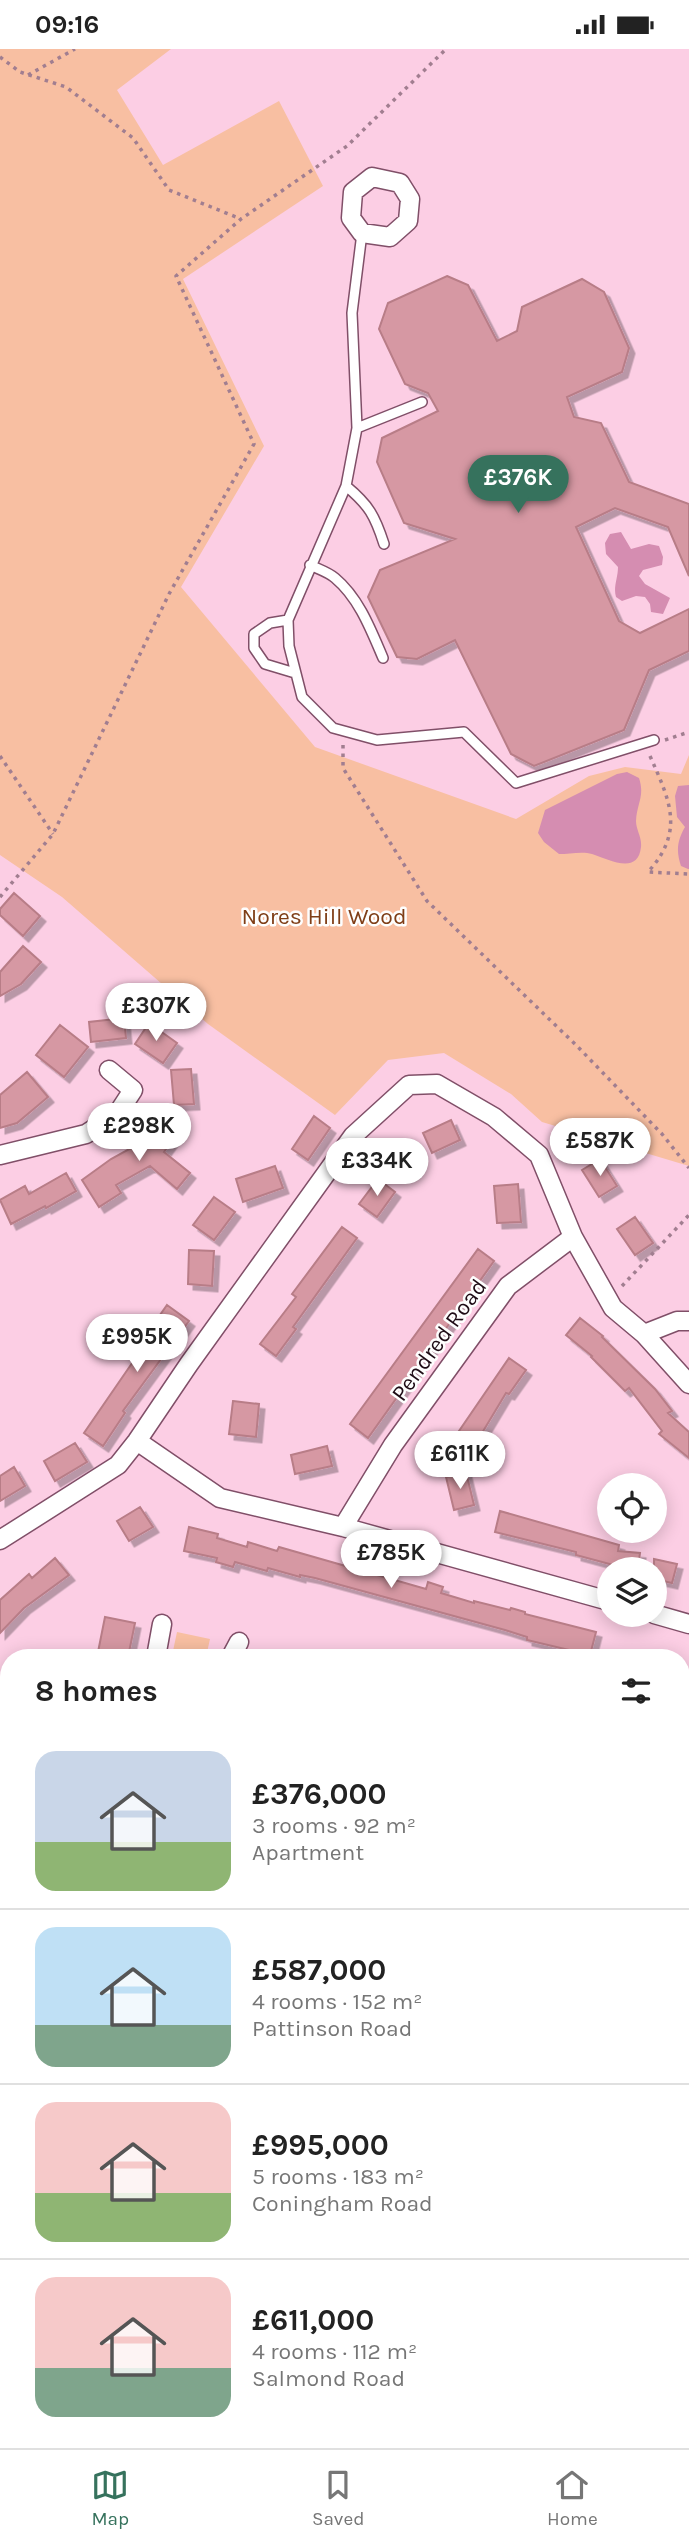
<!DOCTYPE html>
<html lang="en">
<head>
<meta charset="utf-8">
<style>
  body { margin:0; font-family:Karla,sans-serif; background:#f6f6f6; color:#222; height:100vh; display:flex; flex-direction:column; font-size:26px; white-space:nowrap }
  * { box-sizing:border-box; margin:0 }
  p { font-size:23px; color:#767676 }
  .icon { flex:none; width:38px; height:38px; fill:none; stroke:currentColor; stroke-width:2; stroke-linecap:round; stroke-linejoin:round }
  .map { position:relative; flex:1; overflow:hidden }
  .details { position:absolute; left:0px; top:1600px; width:690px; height:800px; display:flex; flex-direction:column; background:#fff; border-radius:28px 28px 0 0; box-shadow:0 4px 18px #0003 }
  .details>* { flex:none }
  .fabs { position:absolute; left:597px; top:1424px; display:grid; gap:14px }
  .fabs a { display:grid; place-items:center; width:70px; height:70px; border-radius:50%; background:#fff; box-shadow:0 4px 18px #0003; font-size:35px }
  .price { position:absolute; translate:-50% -60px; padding:0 16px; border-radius:24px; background:#fff; color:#222; font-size:23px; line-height:46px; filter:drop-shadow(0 2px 4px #0008) }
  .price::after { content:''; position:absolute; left:50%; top:42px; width:21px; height:16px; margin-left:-10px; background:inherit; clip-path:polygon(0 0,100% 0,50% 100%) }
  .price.on { background:#36725d; color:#fff }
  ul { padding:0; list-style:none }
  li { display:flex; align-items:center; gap:21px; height:175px; padding:0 35px }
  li+li { border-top:2px solid #e0e0e0 }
  li span { display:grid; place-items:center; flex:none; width:196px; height:140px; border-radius:21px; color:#555 }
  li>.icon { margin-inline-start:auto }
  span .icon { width:84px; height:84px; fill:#fffc; stroke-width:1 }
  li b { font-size:30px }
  h2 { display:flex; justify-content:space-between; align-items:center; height:84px; padding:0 35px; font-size:30px }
  .status { display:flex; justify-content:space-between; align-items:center; height:49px; padding:0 35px; background:#fff; direction:ltr }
  .status svg { height:19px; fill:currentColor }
  .tabs { display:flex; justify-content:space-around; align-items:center; height:98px; border-top:2px solid #e0e0e0; background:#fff; font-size:19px; color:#767676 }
  .tabs a { display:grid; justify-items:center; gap:4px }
  .tabs .on { color:#36725d }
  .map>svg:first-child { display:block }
  .green { fill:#f8bfa2 }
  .water { fill:#d58db1 }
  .building { fill:#d698a3; stroke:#b87d87; stroke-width:2; filter:url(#shadow) }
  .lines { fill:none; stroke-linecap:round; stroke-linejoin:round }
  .lane-casing { stroke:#804f68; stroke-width:12 }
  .street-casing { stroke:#804f68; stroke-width:21 }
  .secondary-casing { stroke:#804f68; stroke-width:28 }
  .highway-casing { stroke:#fff; stroke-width:35 }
  .path { stroke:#a17e90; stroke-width:3.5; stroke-dasharray:3.5 5; stroke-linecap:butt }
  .lane { stroke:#fff; stroke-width:9 }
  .street { stroke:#fff; stroke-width:18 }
  .secondary { stroke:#fff; stroke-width:24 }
  .highway { stroke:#9c8cfe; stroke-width:32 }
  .labels { text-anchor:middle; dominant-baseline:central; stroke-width:5; stroke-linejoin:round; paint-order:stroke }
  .park-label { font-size:23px; fill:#7f3e17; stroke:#fefefe }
  .street-label { font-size:23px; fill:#1e0b15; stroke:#fefefe }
</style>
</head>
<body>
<div class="status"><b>09:16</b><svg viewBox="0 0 49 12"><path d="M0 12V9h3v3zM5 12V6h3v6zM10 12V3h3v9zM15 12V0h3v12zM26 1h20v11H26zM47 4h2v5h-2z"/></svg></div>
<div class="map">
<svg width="689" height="2399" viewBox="0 0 689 2399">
  <defs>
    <filter id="shadow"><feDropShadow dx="5.5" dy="5.5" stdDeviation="0" flood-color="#0004"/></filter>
  </defs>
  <rect width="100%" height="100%" fill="#fccee4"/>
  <!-- green -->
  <path class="green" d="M0,0H171L117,41L163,116L279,52L323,137L183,230L264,397L181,538L315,698L516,770L589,727L625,718L681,725L689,706V1117L542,1073L511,1045L444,1004L388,1011L335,1066L208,975L62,848L0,806Z
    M177,1583L210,1590L206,1608H169L176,1603L173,1602Z
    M344,2391V2390L554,2391L548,2399H339Z"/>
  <!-- water -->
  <path class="water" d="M621,483L631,500L649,495L659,497L663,508L662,516L643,521L639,527L645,535L670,549L663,565L651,563L650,555L645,548L636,547L622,552L616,548C613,538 618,529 618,518L606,505L605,494L610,485Z
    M627,723L639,729C645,747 637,754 636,772C636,781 642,788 641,798C638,827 608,810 592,805C583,802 569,805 559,805L544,793L538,784L545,761L617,725Z
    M689,736V820H688L681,817C676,802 677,792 685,778L677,768L675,747L678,737Z"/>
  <!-- building -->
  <path class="building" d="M447,227L468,236L497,292L517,282L522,258L582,230L604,243L629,299L622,323L567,348L574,368L601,374L629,433L689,455V527L668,478L615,459L576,478L619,572L640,584L689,560V602L649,621L624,681L534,717L511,705L455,591L417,610L397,608L368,548L380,521L455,490L404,474L377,413L382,389L438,362L428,344L405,335L379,280L388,254Z
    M14,844L40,867L23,887L0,866V860Z
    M23,897L41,913L21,935L0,947V923Z
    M124,969L126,989L91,993L89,973Z
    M149,974L177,994L163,1014L135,995Z
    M60,976L88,998L64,1028L36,1006Z
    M191,1020L194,1055L174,1056L171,1021Z
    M27,1023L48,1048L17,1074L0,1079V1046Z
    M164,1063L183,1076L164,1103L190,1124L177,1140L150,1117L116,1136L121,1144L99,1158L82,1131L111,1110L144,1092Z
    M314,1067L330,1079L308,1111L292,1100Z
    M451,1071L460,1091L432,1104L423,1084Z
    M600,1110L617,1137L599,1148L582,1121Z
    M275,1117L283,1139L243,1153L236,1130Z
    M66,1124L76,1142L46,1159L45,1157L11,1175L0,1151L25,1137L29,1145Z
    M378,1130L395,1143L377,1168L359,1155Z
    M518,1135L521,1173L497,1174L494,1137Z
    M214,1148L235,1163L214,1191L193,1176Z
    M635,1168L653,1194L635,1206L617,1180Z
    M342,1178L357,1189L293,1278L296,1280L276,1307L260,1295L296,1248L292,1245Z
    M478,1200L494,1212L368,1389L350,1375Z
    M189,1201L214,1202L212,1237L188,1235Z
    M167,1256L189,1272L123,1362L125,1364L103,1397L84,1384L150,1288L146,1286Z
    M580,1269L603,1287L602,1288L655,1340L672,1362L668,1364L689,1383V1409L659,1385L662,1382L629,1339L625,1342L591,1308L592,1307L566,1286Z
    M509,1309L526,1321L509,1345L506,1344L476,1394L459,1382Z
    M233,1352L259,1355L256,1388L229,1385Z
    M75,1394L87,1413L55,1432L44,1412Z
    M327,1397L332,1417L295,1425L291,1406Z
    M14,1418L25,1437L0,1452V1427Z
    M466,1423L474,1456L454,1461L446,1428Z
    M140,1458L153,1478L129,1492L117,1472Z
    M500,1462L619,1496L618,1502L640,1504L638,1519L617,1517L576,1506V1503L495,1483Z
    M189,1478L218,1485L217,1489L247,1498L248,1493L277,1502L279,1498L426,1540L428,1533L443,1538L441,1544L474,1554V1552L510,1561L511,1559L525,1563V1565L596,1583L590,1606L527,1591V1588L505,1581L315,1529L300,1526V1528L268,1519L267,1522L235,1513L233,1518L216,1513L217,1509L184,1502Z
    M55,1509L69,1526L24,1559L0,1584V1551L29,1525L32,1529Z
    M654,1510L677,1515L672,1534L654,1530Z
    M105,1568L135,1574L128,1608H97Z"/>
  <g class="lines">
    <defs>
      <path id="lane" d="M362,184L352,264L357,379L346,437L288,571L289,597L302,648L333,679L377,691L464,683L516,734L654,691
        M357,379L422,353
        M346,437C369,456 375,467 384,495
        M310,516C318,520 328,523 335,529C359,549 371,581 383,609
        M288,571L270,574L254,585V599L265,615L295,624"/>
      <path id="street" d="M372,128L400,134L410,150L408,172L390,188L362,184L351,169L353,143Z
        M0,1106L86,1085L118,1064L133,1041L109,1021
        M644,1285L677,1272H689
        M137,1392L220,1449L343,1478L609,1552
        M343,1478L393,1396L508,1237L573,1188
        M0,1491L118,1416L137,1392L189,1315L353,1087L409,1036L437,1035L494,1068L539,1106L573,1188L613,1259L644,1285L689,1335
        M654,1565L689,1575
        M156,1608L162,1575
        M231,1608L239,1593
        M5,1712L9,1714
        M0,1856L9,1860
        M681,1976L689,1942
        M0,2392L17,2399
        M104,2399L108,2390"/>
      <path id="secondary" d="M0,1959L9,1963
        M681,2226L689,2212
        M575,2399L580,2390"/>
      <path id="highway" d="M681,2363L689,2347
        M662,2399L666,2390"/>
    </defs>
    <!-- lane casing -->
    <use href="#lane" class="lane-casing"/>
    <!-- street casing -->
    <use href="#street" class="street-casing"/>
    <!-- secondary casing -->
    <use href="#secondary" class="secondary-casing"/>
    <!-- highway casing -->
    <use href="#highway" class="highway-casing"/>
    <!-- path -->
    <path class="path" d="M0,8L20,23L66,38L133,89L169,141L241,170
      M28,26L75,0
      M665,691L689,683
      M343,696V719L427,852L577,997L662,1085L689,1119
      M0,707L53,785
      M650,707C670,752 685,782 648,823L689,825
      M0,848L53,785L169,545L254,395L176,227L241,170L347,97L446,0
      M622,1237L689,1166
      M0,2126L9,2130
      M0,2238L9,2219
      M0,2273L9,2277
      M219,2390L220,2399"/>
    <!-- lane -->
    <use href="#lane" class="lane"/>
    <!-- street -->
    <use href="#street" class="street"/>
    <!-- secondary -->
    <use href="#secondary" class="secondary"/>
    <!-- highway -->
    <use href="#highway" class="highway"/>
  </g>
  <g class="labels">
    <!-- park labels -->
    <g class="park-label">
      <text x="324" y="867">Nores Hill Wood</text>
    </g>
    <!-- street labels -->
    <g class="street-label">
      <text transform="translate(439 1291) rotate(-54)">Pendred Road</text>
    </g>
  </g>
</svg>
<div class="fabs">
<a><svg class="icon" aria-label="locate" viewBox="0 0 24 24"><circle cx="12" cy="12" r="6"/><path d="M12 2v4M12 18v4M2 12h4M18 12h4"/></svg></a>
<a><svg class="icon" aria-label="layers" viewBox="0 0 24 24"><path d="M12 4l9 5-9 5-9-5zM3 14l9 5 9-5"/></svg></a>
</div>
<b class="price on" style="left:518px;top:466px">£376K</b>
<b class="price" style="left:156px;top:994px">£307K</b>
<b class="price" style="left:139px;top:1114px">£298K</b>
<b class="price" style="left:600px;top:1129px">£587K</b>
<b class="price" style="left:377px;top:1149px">£334K</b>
<b class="price" style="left:137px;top:1325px">£995K</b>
<b class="price" style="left:460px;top:1442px">£611K</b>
<b class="price" style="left:391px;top:1541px">£785K</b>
<section class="details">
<h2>8 homes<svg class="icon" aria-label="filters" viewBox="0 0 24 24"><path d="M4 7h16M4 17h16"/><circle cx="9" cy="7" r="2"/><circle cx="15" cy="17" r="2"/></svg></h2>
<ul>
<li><span style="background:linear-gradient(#c9d6e8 65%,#8fb573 0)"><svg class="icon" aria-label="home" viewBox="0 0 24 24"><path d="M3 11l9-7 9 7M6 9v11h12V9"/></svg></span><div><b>£376,000</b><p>3 rooms · 92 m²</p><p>Apartment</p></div></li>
<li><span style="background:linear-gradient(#bfe0f5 70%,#7fa58c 0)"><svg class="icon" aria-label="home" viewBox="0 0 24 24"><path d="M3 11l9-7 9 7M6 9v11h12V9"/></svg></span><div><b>£587,000</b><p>4 rooms · 152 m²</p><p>Pattinson Road</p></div></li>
<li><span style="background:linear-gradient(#f6c9c9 65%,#8fb573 0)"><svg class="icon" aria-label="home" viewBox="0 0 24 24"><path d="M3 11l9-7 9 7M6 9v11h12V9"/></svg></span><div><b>£995,000</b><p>5 rooms · 183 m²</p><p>Coningham Road</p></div></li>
<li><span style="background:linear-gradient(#f6c9c9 65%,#7fa58c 0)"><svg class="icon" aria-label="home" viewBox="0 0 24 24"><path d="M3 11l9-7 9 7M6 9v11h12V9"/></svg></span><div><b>£611,000</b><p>4 rooms · 112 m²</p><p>Salmond Road</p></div></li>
</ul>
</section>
</div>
<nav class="tabs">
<a class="on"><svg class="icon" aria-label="map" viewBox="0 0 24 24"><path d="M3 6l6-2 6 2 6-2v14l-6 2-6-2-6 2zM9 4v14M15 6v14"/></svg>Map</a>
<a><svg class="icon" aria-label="saved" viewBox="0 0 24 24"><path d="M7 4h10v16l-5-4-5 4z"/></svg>Saved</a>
<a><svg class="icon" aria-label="home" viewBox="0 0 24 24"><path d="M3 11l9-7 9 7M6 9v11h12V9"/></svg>Home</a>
</nav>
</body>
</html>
